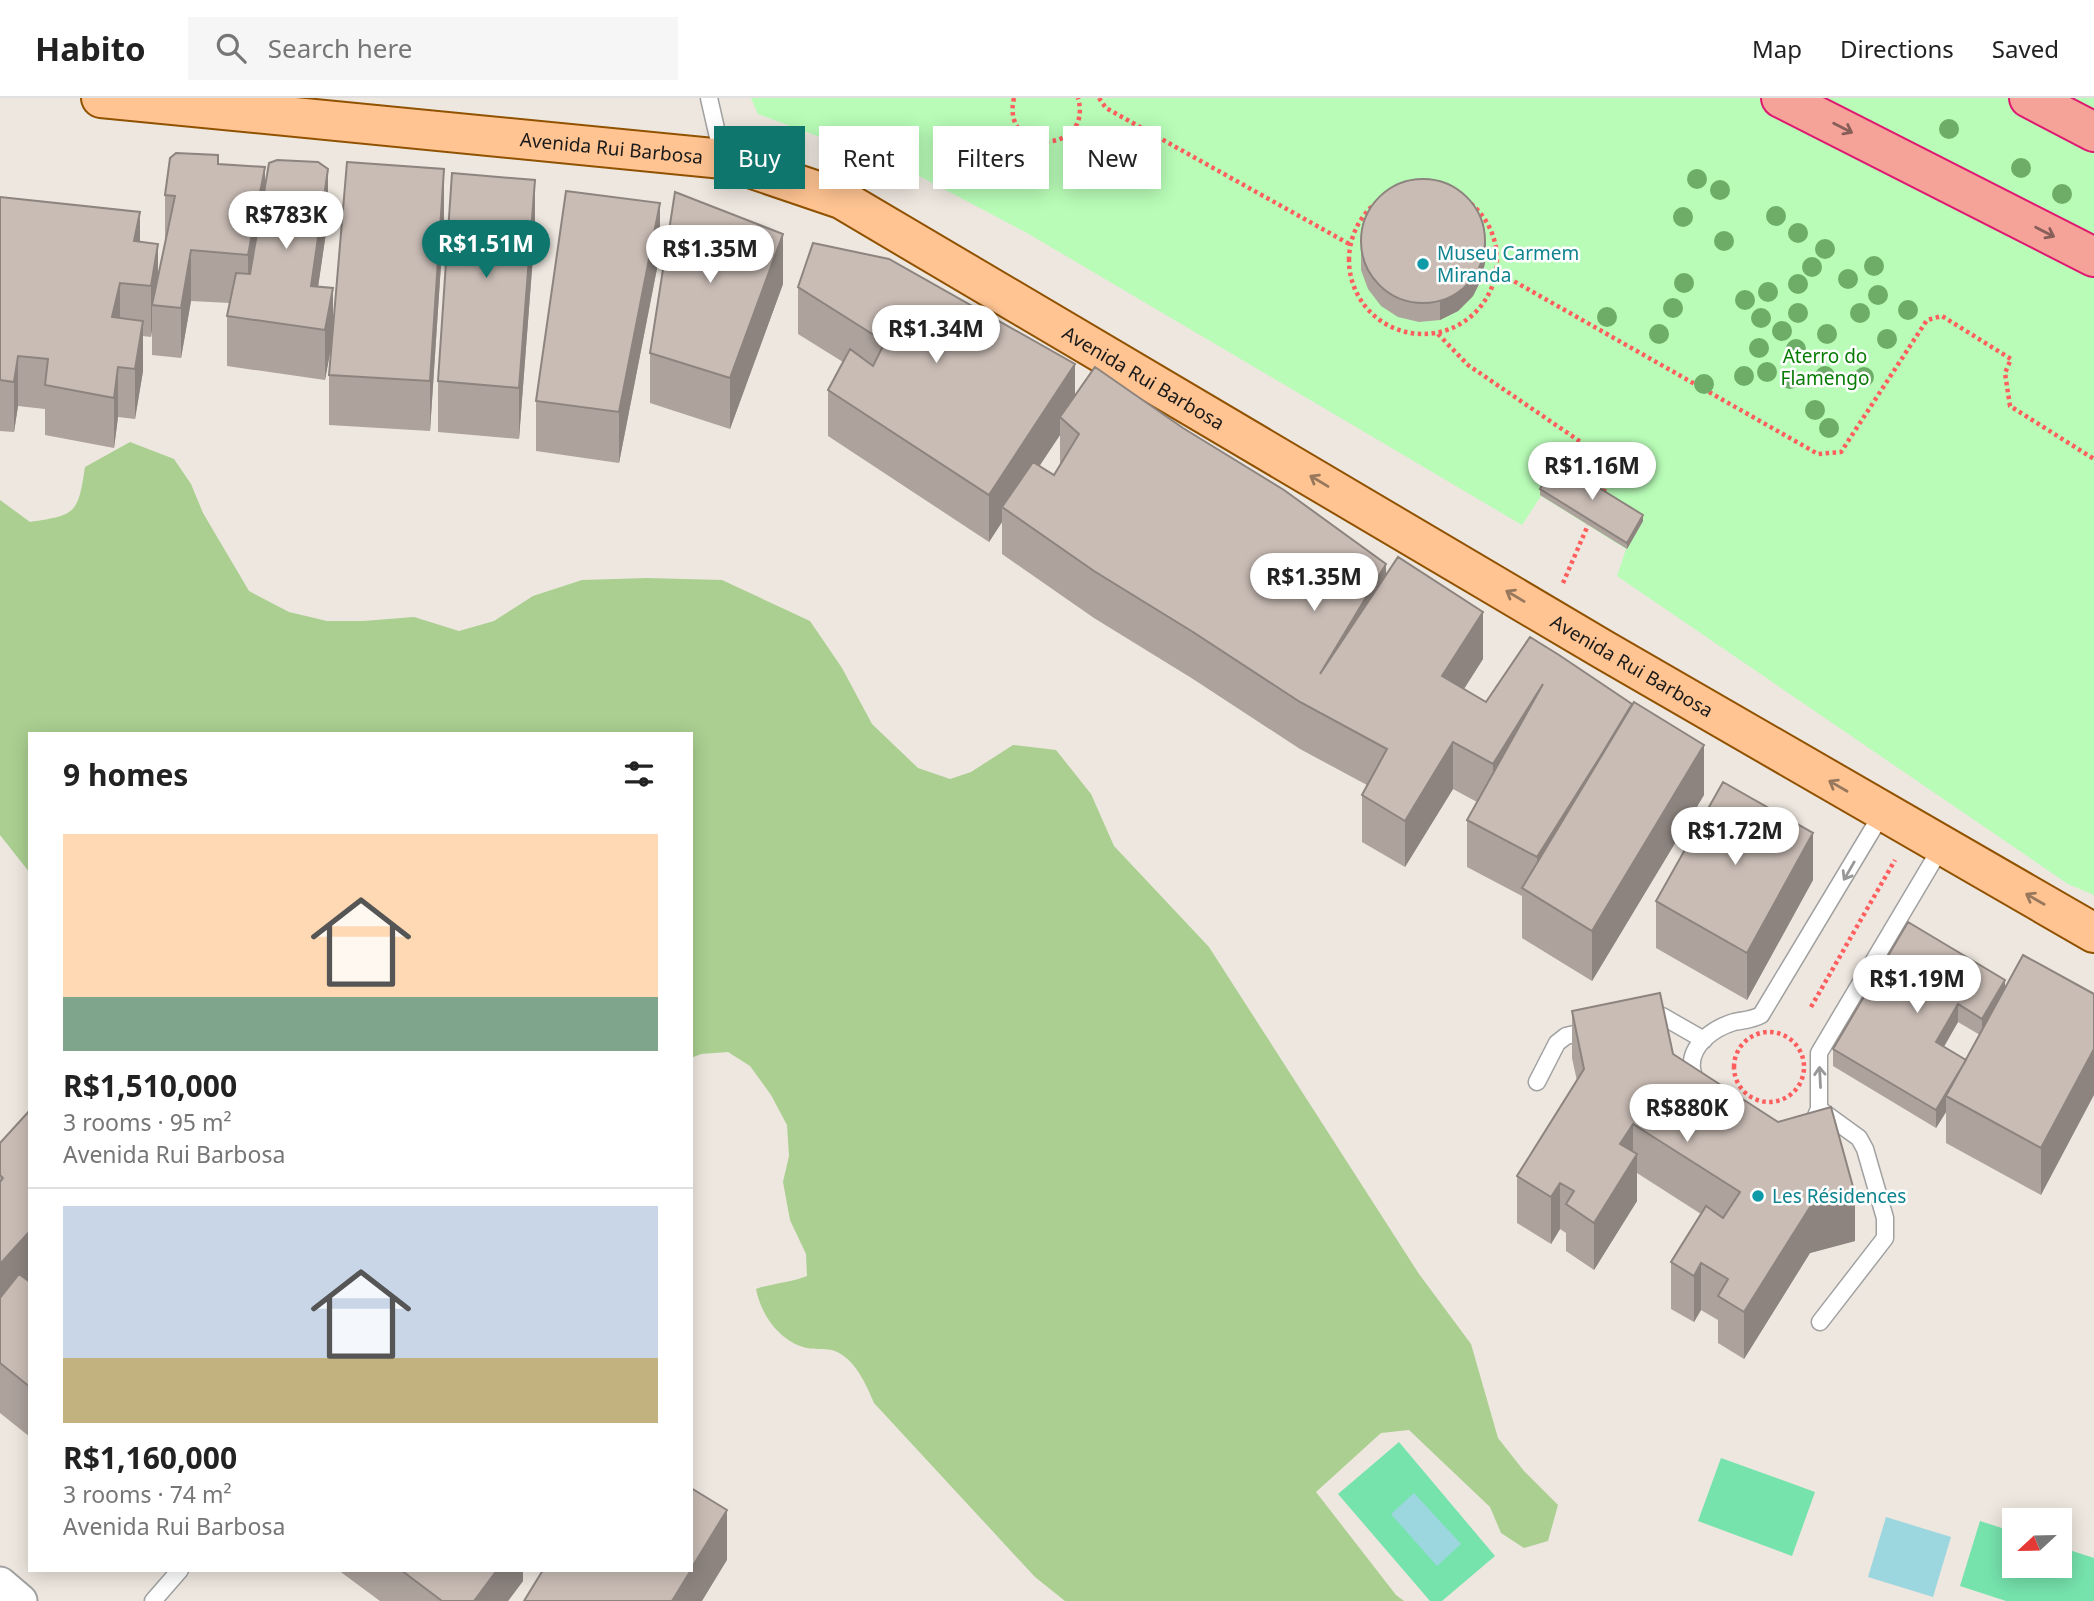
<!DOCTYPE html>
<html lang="en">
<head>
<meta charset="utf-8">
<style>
  body { margin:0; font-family:"Noto Sans",sans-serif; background:#f6f6f6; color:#222; height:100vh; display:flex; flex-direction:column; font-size:26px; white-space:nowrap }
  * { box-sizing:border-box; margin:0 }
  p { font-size:23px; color:#767676 }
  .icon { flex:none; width:38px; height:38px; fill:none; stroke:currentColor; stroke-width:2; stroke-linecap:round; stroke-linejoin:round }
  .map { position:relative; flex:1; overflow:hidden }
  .panel { position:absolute; left:28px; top:634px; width:665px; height:840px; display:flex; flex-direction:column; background:#fff; border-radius:0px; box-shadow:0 4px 18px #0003 }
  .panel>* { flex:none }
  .hud { position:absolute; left:714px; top:28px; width:665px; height:63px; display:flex; gap:14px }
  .needle { width:46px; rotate:248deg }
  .controls { position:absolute; left:2002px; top:1410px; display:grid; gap:14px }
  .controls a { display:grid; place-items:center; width:70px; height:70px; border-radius:0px; background:#fff; box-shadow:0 4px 18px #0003; font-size:35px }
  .price { position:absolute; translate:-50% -60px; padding:0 16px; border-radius:24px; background:#fff; color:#222; font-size:23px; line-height:46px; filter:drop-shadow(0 2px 4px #0008) }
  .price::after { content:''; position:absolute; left:50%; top:42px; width:21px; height:16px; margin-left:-10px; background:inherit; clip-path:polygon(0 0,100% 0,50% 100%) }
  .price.current { background:#0f766e; color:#fff }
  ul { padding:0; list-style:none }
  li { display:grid; align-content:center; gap:14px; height:371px; padding:0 35px }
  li+li { border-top:2px solid #e0e0e0 }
  li span { display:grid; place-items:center; height:217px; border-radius:0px; color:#555 }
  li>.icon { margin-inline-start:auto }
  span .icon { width:126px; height:126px; fill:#fffc; stroke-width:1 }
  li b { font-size:30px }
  h2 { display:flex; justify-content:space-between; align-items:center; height:84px; padding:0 35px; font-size:30px }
  .chip { padding:0 24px; border-radius:0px; background:#fff; box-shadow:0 4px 18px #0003; font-size:24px; line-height:63px }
  .chip.current { background:#0f766e; color:#fff }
  header { display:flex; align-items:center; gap:42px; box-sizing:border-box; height:98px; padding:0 35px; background:#fff; border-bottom:2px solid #e0e0e0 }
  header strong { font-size:33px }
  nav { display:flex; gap:38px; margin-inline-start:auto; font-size:24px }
  .search { width:490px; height:63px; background:#f6f6f6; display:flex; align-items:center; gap:18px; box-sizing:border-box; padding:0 24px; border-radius:0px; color:#767676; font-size:26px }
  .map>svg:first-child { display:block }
  .forest { fill:#aacf90 }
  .park { fill:#b8fcb7 }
  .pitch { fill:#76e3ad }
  .water { fill:#9cd6de }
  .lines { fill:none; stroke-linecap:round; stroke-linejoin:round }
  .service-casing { stroke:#a1a1a1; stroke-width:19 }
  .minor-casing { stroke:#a1a1a1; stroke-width:37 }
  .primary-casing { stroke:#915200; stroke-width:42 }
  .trunk-casing { stroke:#df1871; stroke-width:42 }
  .path { stroke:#ff5e5e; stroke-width:4.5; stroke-dasharray:3.5 3.5; stroke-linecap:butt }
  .service { stroke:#fff; stroke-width:16 }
  .minor { stroke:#fff; stroke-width:33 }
  .primary { stroke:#ffc492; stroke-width:38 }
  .trunk { stroke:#f5a298; stroke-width:38 }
  .tree { fill:#6ead67 }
  .wall { fill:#ada29c; fill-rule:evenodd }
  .shaded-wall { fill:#8d847f }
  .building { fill:#c9bcb5; stroke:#8d847f; stroke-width:2 }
  .oneway { stroke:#885e59 }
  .oneway2 { stroke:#98785c }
  .oneway3 { stroke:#989898 }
  .culture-dot { fill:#0f9aa8; stroke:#fff; stroke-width:2.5 }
  .labels { text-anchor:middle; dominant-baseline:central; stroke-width:5; stroke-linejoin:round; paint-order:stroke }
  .street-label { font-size:19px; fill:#1a1a1a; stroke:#fff }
  .culture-label { font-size:19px; fill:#0d838f; stroke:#fff; text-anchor:start }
  .park-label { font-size:19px; fill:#077d04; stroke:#fff }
</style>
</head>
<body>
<header>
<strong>Habito</strong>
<div class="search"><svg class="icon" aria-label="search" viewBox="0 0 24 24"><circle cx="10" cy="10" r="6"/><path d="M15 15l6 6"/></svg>Search here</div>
<nav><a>Map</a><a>Directions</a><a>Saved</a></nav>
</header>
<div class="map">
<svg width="2094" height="1503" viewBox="0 0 2094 1503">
  <rect width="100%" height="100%" fill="#ede7df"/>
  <!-- forest -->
  <path class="forest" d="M130,344L174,361L191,386L203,415L249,493L289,514L327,523H363L414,519L459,533L494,523L533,498L582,482L647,480L722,482L810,523L842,570L872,626L918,670L950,681L971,674L1013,647L1056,652L1091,696L1114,748L1209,849L1419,1176L1471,1246L1498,1340L1524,1373L1558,1407L1548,1443L1524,1450L1501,1435L1490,1409L1409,1332L1381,1335L1316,1394L1396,1497L1404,1503H1065L1035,1479L874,1305C866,1286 855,1261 835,1253C827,1250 816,1252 807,1250C780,1244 761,1217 756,1191C773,1185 790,1185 807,1178L806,1156L790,1122L783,1084L789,1058L787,1027L771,997L750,968L728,954L701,956L691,960V635H30V775L0,737V402L30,424C76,417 78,416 85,369Z"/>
  <!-- park -->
  <path class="park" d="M751,0H2094V797L2068,786L1617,478L1626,451L1541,398L1522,427L1027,135L906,71L758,16Z"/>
  <!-- pitch -->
  <path class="pitch" d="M1399,1344L1495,1458L1442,1503H1430L1338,1396Z
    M1721,1360L1815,1394L1792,1458L1698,1423Z
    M1980,1423L2014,1434V1468H2060V1449L2094,1460V1503H2006L1960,1488Z"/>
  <!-- water -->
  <path class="water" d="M1414,1395L1461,1446L1437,1468L1391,1416Z
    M1886,1419L1951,1439L1933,1499L1868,1479Z"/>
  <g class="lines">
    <defs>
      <path id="service" d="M709,0L723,61
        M1647,917L1662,918L1704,942
        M1537,984L1557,945L1566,938L1591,932
        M1697,988C1695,983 1693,976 1692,971C1689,947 1714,930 1734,924C1744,922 1752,922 1761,917L1883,714
        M1819,1011L1859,1040L1865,1051L1885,1120V1140L1820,1224
        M1810,1032L1819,1011V955L1942,748
        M153,1503L180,1472"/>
      <path id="minor" d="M0,1486L20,1503"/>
      <g id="primary">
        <path id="s1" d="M101,0L723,61L841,101L1604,552L2094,835"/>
      </g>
      <path id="trunk" d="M1781,0L2094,159
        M2029,0L2094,34"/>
    </defs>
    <!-- service casing -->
    <use href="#service" class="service-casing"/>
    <!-- minor casing -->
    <use href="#minor" class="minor-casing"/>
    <!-- primary casing -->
    <use href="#primary" class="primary-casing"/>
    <!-- trunk casing -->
    <use href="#trunk" class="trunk-casing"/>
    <!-- path -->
    <path class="path" d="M1014,0C1000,59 1094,57 1078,0
      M1099,0L1106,10L1351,147
      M1349 162a74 74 0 1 1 148 0a74 74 0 1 1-148 0Z
      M1496,173L1818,356L1841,354L1927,222L1942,218L2011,261L2005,275L2010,308L2094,361
      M1438,236L1468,267L1594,353L1608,374L1603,398
      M1563,485L1588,427
      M1811,909L1895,762
      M1734 969a35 35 0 1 1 70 0a35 35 0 1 1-70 0Z"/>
    <!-- service -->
    <use href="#service" class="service"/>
    <!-- minor -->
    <use href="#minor" class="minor"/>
    <!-- primary -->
    <use href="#primary" class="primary"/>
    <!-- trunk -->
    <use href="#trunk" class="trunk"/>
  </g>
  <!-- trees -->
  <g class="tree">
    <circle cx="1949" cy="31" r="10"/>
    <circle cx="2021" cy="70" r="10"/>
    <circle cx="1697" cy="81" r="10"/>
    <circle cx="1720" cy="92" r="10"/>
    <circle cx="2062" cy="96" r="10"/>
    <circle cx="1776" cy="118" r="10"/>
    <circle cx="1683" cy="119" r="10"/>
    <circle cx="1798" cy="135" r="10"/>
    <circle cx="1724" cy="143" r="10"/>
    <circle cx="1825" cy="151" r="10"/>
    <circle cx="1874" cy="168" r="10"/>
    <circle cx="1812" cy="169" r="10"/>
    <circle cx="1848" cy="181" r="10"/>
    <circle cx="1684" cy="185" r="10"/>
    <circle cx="1798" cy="186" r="10"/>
    <circle cx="1768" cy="194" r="10"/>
    <circle cx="1878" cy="197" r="10"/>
    <circle cx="1745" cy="202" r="10"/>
    <circle cx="1673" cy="210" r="10"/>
    <circle cx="1908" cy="212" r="10"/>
    <circle cx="1798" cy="215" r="10"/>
    <circle cx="1860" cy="215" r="10"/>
    <circle cx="1607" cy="219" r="10"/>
    <circle cx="1761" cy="220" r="10"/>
    <circle cx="1782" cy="233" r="10"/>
    <circle cx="1659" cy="236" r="10"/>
    <circle cx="1827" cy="236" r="10"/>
    <circle cx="1887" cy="241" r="10"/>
    <circle cx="1759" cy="250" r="10"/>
    <circle cx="1796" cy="251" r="10"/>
    <circle cx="1767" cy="274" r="10"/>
    <circle cx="1744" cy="278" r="10"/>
    <circle cx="1825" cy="278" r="10"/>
    <circle cx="1864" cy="279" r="10"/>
    <circle cx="1790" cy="281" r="10"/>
    <circle cx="1704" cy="286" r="10"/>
    <circle cx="1815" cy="312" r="10"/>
    <circle cx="1829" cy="330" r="10"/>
  </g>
  <!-- wall -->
  <path class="wall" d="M218,66L265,88L328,121L318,189L333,232L444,121L430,333L329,327V277L331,247L325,282L227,268V218L230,205L191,203L181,260L152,257V231L151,239L143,238V273L135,321L118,319L114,350L45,337V311L18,308L14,334L0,333V99L140,144L158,179L165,145V97Z
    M535,132L519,341L438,334V283Z
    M1361,134L1486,159L1482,180L1473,198L1458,213L1440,222L1419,224L1398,219L1381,208L1368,191L1361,172Z
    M660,155L619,365L536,353V303Z
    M783,186L730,331L650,305V255Z
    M798,189L1075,297L1386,477L1483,561L1464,591L1486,604L1704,697L1592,883L1522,840V798L1467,769V722L1477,704L1453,691L1405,769L1362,744V697L1367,687L1300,651L1193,581L1094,520L1002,456V424L989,444L828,338V292L843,264L798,236ZM1060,337V367L1054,377L1039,368Z
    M1540,391L1643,423L1627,451L1540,397Z
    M1813,782L1747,902L1656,850V803Z
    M2005,890L2094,896L2041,1097L1946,1045V1014L1936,1030L1833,968V951ZM1958,924L1980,937L1966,962L1944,949Z
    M1572,913L1673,956L1855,1143L1810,1155L1744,1261L1718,1245V1222L1701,1212L1694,1224L1671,1211V1164L1701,1116L1637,1075V1103L1594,1172L1566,1153V1135L1560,1131L1551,1146L1517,1125V1078L1577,983L1572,960Z
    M30,1012L29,1184L30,1339L0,1315V1045Z
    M338,1472H523V1483L508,1503H380Z"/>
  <!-- shaded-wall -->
  <path class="shaded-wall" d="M265,69V120L248,207V157Z
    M328,71V121L312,230L311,188Z
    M444,71V121L430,333V283Z
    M535,82V132L519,341V290Z
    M660,105V155L619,365V314Z
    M140,114V164L134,143Z
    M783,136V186L730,331V280Z
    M1486,141V159L1482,180L1473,198L1458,213L1440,222V204Z
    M158,146V196L152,207V231L151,239V188Z
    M191,152V203L181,260V210Z
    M120,185V235L112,219Z
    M333,190V240L325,282V232Z
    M143,223V273L135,321V271Z
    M18,258V308L14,334V284Z
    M1075,266V313L1060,319V337L1009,414L1002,409V424L989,444V397Z
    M118,269V319L114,350V300Z
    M1643,417V423L1627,451V445Z
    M1386,466V513L1320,576Z
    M1483,514V561L1442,625V578Z
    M1543,586L1493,712V666Z
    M1634,607L1537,799V759Z
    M1453,644V691L1405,769V723Z
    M1704,647V697L1592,883V833Z
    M1813,735V782L1747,902V855Z
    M2005,882V900L1982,938V921Z
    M1958,906V924L1936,962V944Z
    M2094,951V997L2041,1097V1050Z
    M1967,962L1946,998V1014L1936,1030V1012Z
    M1633,1026V1063L1637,1056V1103L1594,1172V1125L1620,1046Z
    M1560,1085V1131L1551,1146V1099Z
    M1855,1096V1143L1810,1155L1744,1261V1214L1810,1109Z
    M30,1133V1183L0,1216V1166Z
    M1701,1165V1212L1694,1224V1178Z
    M727,1412V1462L702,1503H672Z
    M497,1472H523V1483L508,1503H474Z"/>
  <!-- building -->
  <path class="building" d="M176,55L218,57V66L265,69L248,157L191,152L181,210L152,207L175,98L165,97L170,60Z
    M277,62L318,64L328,71L311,188L333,190L325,232L227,218L236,175L250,176L269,65Z
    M347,64L444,71L430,283L329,277Z
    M452,75L535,82L519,290L438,283Z
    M1361 143a62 62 0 1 1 124 0a62 62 0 1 1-124 0Z
    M566,93L660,105L619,314L536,303Z
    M675,94L783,136L730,280L650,255Z
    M0,99L140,114L134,143L158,146L151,188L120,185L112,219L143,223L135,271L118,269L114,300L45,287L48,261L18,258L14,284L0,282Z
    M813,145L889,161L1075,266L989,397L828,292L850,251L873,268L885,244L798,189Z
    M1095,269L1183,330L1284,392L1386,466L1320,576L1398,459L1483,514L1442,578L1486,604L1530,539L1559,557L1632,606L1600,659L1537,759L1467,722L1543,586L1493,666L1453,644L1405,723L1362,697L1387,651L1300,604L1193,534L1094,473L1002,409L1033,364L1054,377L1079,336L1060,319Z
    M1557,364L1643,417L1627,445L1540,391Z
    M1634,604L1704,647L1592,833L1522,790Z
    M1723,684L1813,735L1747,855L1656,803Z
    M1908,824L2005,882L1982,921L1958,906L1936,944L1966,962L1936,1012L1833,951Z
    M2023,857L2094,896V951L2041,1050L1946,998Z
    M1660,895L1673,956L1778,1024L1831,1009L1855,1096L1810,1109L1744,1214L1718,1198L1728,1181L1701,1165L1694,1178L1671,1164L1706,1108L1723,1120L1740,1094L1633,1026L1620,1046L1637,1056L1594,1125L1566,1106L1574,1093L1560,1085L1551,1099L1517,1078L1584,971L1572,913Z
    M30,1012V1133L0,1166V1084L3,1080L0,1077V1045Z
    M19,1176L30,1184V1289L0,1265V1200Z
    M691,1390L727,1412L691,1471Z
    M401,1472H497L474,1503H442Z
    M543,1472H691L672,1503H524Z"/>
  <!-- one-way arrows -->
  <defs><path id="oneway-shaft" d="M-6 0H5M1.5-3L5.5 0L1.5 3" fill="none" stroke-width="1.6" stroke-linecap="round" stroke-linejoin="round" transform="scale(1.75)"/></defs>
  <g class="oneway">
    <use href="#oneway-shaft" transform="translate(1843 30) rotate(27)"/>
    <use href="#oneway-shaft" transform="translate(2045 134) rotate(27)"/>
  </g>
  <g class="oneway2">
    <use href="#oneway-shaft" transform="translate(1319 383) rotate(-149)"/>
    <use href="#oneway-shaft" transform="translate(1515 498) rotate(-149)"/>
    <use href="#oneway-shaft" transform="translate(1838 688) rotate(-150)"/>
    <use href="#oneway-shaft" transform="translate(2035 801) rotate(-150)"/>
  </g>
  <g class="oneway3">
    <use href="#oneway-shaft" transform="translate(1849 773) rotate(120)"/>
    <use href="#oneway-shaft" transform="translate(1820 979) rotate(-93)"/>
  </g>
  <!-- markers -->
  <g class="culture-dot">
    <circle cx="1423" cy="166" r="7"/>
    <circle cx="1758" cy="1098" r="7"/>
  </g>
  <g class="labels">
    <!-- street labels -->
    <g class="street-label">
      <text stroke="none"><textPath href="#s1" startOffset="513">Avenida Rui Barbosa</textPath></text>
      <text stroke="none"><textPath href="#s1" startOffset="1101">Avenida Rui Barbosa</textPath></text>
      <text stroke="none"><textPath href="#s1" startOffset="1668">Avenida Rui Barbosa</textPath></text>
    </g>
    <!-- culture labels -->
    <g class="culture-label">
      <text x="1437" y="155">Museu Carmem<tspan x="1437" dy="22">Miranda</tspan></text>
      <text x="1772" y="1098">Les Résidences</text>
    </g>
    <!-- park labels -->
    <g class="park-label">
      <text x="1825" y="258">Aterro do<tspan x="1825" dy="22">Flamengo</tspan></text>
    </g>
  </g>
</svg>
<div class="controls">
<a><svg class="needle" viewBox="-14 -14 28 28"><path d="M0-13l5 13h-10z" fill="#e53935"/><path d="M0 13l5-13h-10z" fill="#767676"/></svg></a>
</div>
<b class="price" style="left:286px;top:153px">R$783K</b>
<b class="price current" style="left:486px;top:182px">R$1.51M</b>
<b class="price" style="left:710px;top:187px">R$1.35M</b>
<b class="price" style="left:936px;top:267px">R$1.34M</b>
<b class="price" style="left:1592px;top:404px">R$1.16M</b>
<b class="price" style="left:1314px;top:515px">R$1.35M</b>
<b class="price" style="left:1735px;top:769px">R$1.72M</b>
<b class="price" style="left:1917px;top:917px">R$1.19M</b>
<b class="price" style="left:1687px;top:1046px">R$880K</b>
<div class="hud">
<a class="chip current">Buy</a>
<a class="chip">Rent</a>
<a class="chip">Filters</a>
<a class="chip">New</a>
</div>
<section class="panel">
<h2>9 homes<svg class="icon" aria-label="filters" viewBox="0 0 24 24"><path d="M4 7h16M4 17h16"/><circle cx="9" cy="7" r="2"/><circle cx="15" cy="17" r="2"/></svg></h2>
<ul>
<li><span style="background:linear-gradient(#ffd9b3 75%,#7fa58c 0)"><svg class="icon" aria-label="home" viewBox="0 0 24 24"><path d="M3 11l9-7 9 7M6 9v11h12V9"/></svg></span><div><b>R$1,510,000</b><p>3 rooms · 95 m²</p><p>Avenida Rui Barbosa</p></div></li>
<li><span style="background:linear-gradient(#c9d6e8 70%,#c2b280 0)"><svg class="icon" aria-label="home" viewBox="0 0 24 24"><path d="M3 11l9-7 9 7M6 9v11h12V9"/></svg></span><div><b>R$1,160,000</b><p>3 rooms · 74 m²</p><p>Avenida Rui Barbosa</p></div></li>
</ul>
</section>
</div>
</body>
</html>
